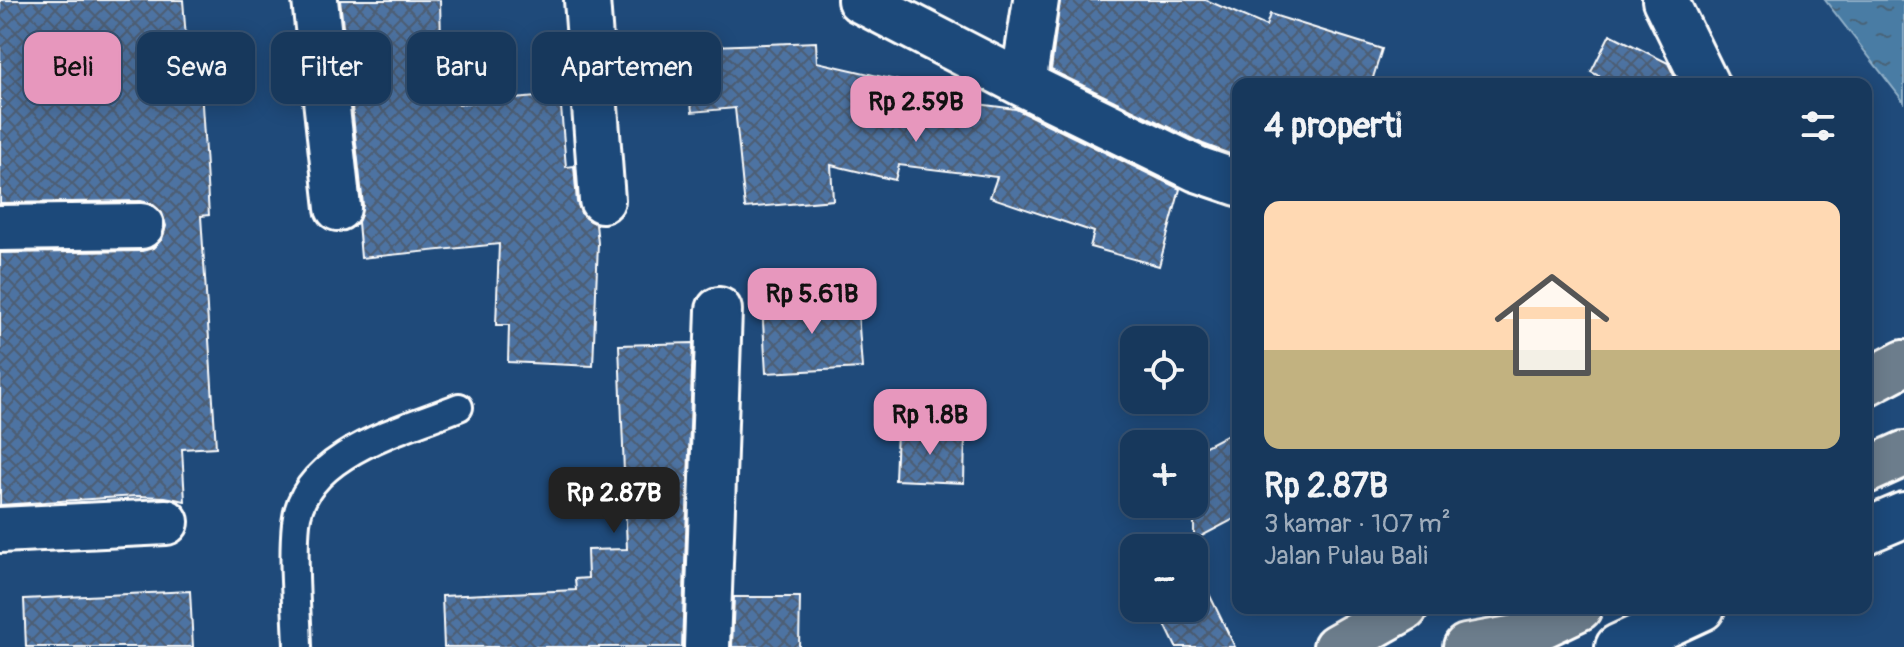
<!DOCTYPE html>
<html lang="id">
<head>
<meta charset="utf-8">
<style>
  body { margin:0; font-family:Pangolin,sans-serif; background:#203f62; color:#f1f3f6; height:100vh; display:flex; flex-direction:column; font-size:30px; white-space:nowrap }
  * { box-sizing:border-box; margin:0 }
  p { font-size:26px; color:#9eacbb }
  .icon { flex:none; width:44px; height:44px; fill:none; stroke:currentColor; stroke-width:2; stroke-linecap:round; stroke-linejoin:round }
  .map { position:relative; flex:1; overflow:hidden }
  .side { position:absolute; left:1232px; top:78px; width:640px; height:536px; display:flex; flex-direction:column; background:#17385c; border-radius:16px; box-shadow:0 4px 20px #0003,0 0 0 2px #365272 }
  .side>* { flex:none }
  .guide { position:absolute; left:24px; top:32px; width:760px; height:72px; display:flex; gap:16px }
  .controls { position:absolute; left:1120px; top:326px; display:grid; gap:16px }
  .controls a { display:grid; place-items:center; width:88px; height:88px; border-radius:16px; background:#17385c; box-shadow:0 4px 20px #0003,0 0 0 2px #365272; font-size:40px }
  .price { position:absolute; translate:-50% -68px; padding:0 18px; border-radius:16px; background:#e797bd; color:#111; font-size:26px; line-height:52px; filter:drop-shadow(0 2px 4px #0008) }
  .price::after { content:''; position:absolute; left:50%; top:48px; width:24px; height:18px; margin-left:-12px; background:inherit; clip-path:polygon(0 0,100% 0,50% 100%) }
  .price.selected { background:#222; color:#fff }
  ul { padding:0; list-style:none }
  li { display:grid; align-content:center; gap:16px; height:424px; padding:0 32px }
  li span { display:grid; place-items:center; height:248px; border-radius:16px; color:#555 }
  li>.icon { margin-inline-start:auto }
  span .icon { width:144px; height:144px; fill:#fffc; stroke-width:1 }
  li b { font-size:34px }
  h2 { display:flex; justify-content:space-between; align-items:center; height:96px; padding:0 32px; font-size:34px }
  .pill { padding:0 28px; border-radius:16px; background:#17385c; box-shadow:0 4px 20px #0003,0 0 0 2px #365272; font-size:28px; line-height:72px }
  .pill.selected { background:#e797bd; color:#111 }
  .map>svg:first-child { display:block }
  .water { fill:url(#water-ripples); stroke:#91b0c8; stroke-width:2 }
  .building { fill:url(#building-cross-hatch); stroke:#fff; stroke-width:2 }
  .lines { fill:none; stroke-linecap:round; stroke-linejoin:round }
  .service-casing { stroke:#fff; stroke-width:32 }
  .minor-casing { stroke:#fff; stroke-width:50 }
  .trunk-casing { stroke:#fff; stroke-width:50 }
  .service { stroke:#1f4a7a; stroke-width:26 }
  .minor { stroke:#1f4a7a; stroke-width:44 }
  .trunk { stroke:#6c7d8c; stroke-width:44 }
</style>
</head>
<body>
<div class="map">
<svg width="1904" height="647" viewBox="0 0 1904 647">
  <defs>
    <pattern id="water-ripples" width="26" height="14" patternUnits="userSpaceOnUse" patternTransform="scale(2)"><rect width="26" height="14" fill="#487ca4"/><path d="M2 4q2-2 4 0t4 0M15 11q2-2 4 0t4 0" fill="none" stroke="#4a6478"/></pattern>
    <pattern id="building-cross-hatch" width="8" height="8" patternUnits="userSpaceOnUse" patternTransform="scale(2)"><rect width="8" height="8" fill="#4e73a2"/><path d="M0 0l8 8M0 8l8-8" fill="none" stroke="#4d5e73"/></pattern>
  </defs>
  <rect width="100%" height="100%" fill="#1f4a7a"/>
  <filter id="ink" filterUnits="userSpaceOnUse"><feTurbulence type="fractalNoise" baseFrequency=".0125" numOctaves="2"/><feDisplacementMap in="SourceGraphic" scale="16" xChannelSelector="R" yChannelSelector="G"/><feConvolveMatrix kernelMatrix="1 2 1 2 8 2 1 2 1" color-interpolation-filters="sRGB"/></filter>
  <g filter="url(#ink)">
    <!-- water -->
    <path class="water" d="M1825,0H1904V102Z"/>
    <!-- building -->
    <path class="building" d="M0,0H183L190,90L201,89L209,215L201,216L216,447L182,449L185,501L165,497L136,496L0,505V253L142,251L153,248L162,239L166,226L162,213L152,204L141,201L0,203Z
      M340,0H440L442,79L455,78L457,104L560,95L566,167L574,166L577,202L581,213L596,224L598,243L593,366L508,362L509,325H496L499,244L361,258L358,222L363,205Z
      M1060,0H1206L1266,26L1270,14L1382,49L1371,84H1238V157L1203,144L1051,70Z
      M1610,34L1668,63L1678,84H1615L1591,72Z
      M816,42L817,62L917,85L915,96L1016,109L1180,189L1159,266L1090,247L1094,232L990,197L997,177L899,165L895,180L831,165L833,200L745,208L735,108L692,112L685,47Z
      M857,299L862,368L766,373L762,305Z
      M693,343L682,647H444L442,596L576,590L575,579L588,578L587,550L627,549L619,345Z
      M1238,429V517L1194,540V452Z
      M897,431L965,434L964,483L895,480Z
      M1194,563L1235,647H1176L1157,608H1194Z
      M190,591L193,647H26L24,599Z
      M734,597H800L799,647H732Z"/>
    <g class="lines">
      <defs>
        <path id="service" d="M298,647C297,608 292,561 296,523C303,453 405,429 459,407"/>
        <path id="minor" d="M315,0L338,208
          M587,0L602,200
          M860,0L1023,84L1197,169L1238,183
          M1665,0L1706,84
          M1023,84L1036,0
          M0,228L141,226
          M0,530L166,522
          M1866,531L1904,515
          M707,647L719,310
          M1618,647L1702,608"/>
        <path id="trunk" d="M1866,383L1904,363
          M1866,471L1904,454
          M1336,647L1405,608
          M1466,647L1516,638L1579,608"/>
      </defs>
      <!-- service casing -->
      <use href="#service" class="service-casing"/>
      <!-- minor casing -->
      <use href="#minor" class="minor-casing"/>
      <!-- trunk casing -->
      <use href="#trunk" class="trunk-casing"/>
      <!-- service -->
      <use href="#service" class="service"/>
      <!-- minor -->
      <use href="#minor" class="minor"/>
      <!-- trunk -->
      <use href="#trunk" class="trunk"/>
    </g>
  </g>
</svg>
<div class="controls">
<a><svg class="icon" aria-label="locate" viewBox="0 0 24 24"><circle cx="12" cy="12" r="6"/><path d="M12 2v4M12 18v4M2 12h4M18 12h4"/></svg></a>
<a>+</a>
<a>−</a>
</div>
<b class="price" style="left:916px;top:144px">Rp 2.59B</b>
<b class="price" style="left:812px;top:336px">Rp 5.61B</b>
<b class="price" style="left:930px;top:457px">Rp 1.8B</b>
<b class="price selected" style="left:614px;top:535px">Rp 2.87B</b>
<div class="guide">
<a class="pill selected">Beli</a>
<a class="pill">Sewa</a>
<a class="pill">Filter</a>
<a class="pill">Baru</a>
<a class="pill">Apartemen</a>
</div>
<section class="side">
<h2>4 properti<svg class="icon" aria-label="filters" viewBox="0 0 24 24"><path d="M4 7h16M4 17h16"/><circle cx="9" cy="7" r="2"/><circle cx="15" cy="17" r="2"/></svg></h2>
<ul>
<li><span style="background:linear-gradient(#ffd9b3 60%,#c2b280 0)"><svg class="icon" aria-label="home" viewBox="0 0 24 24"><path d="M3 11l9-7 9 7M6 9v11h12V9"/></svg></span><div><b>Rp 2.87B</b><p>3 kamar · 107 m²</p><p>Jalan Pulau Bali</p></div></li>
</ul>
</section>
</div>
</body>
</html>
